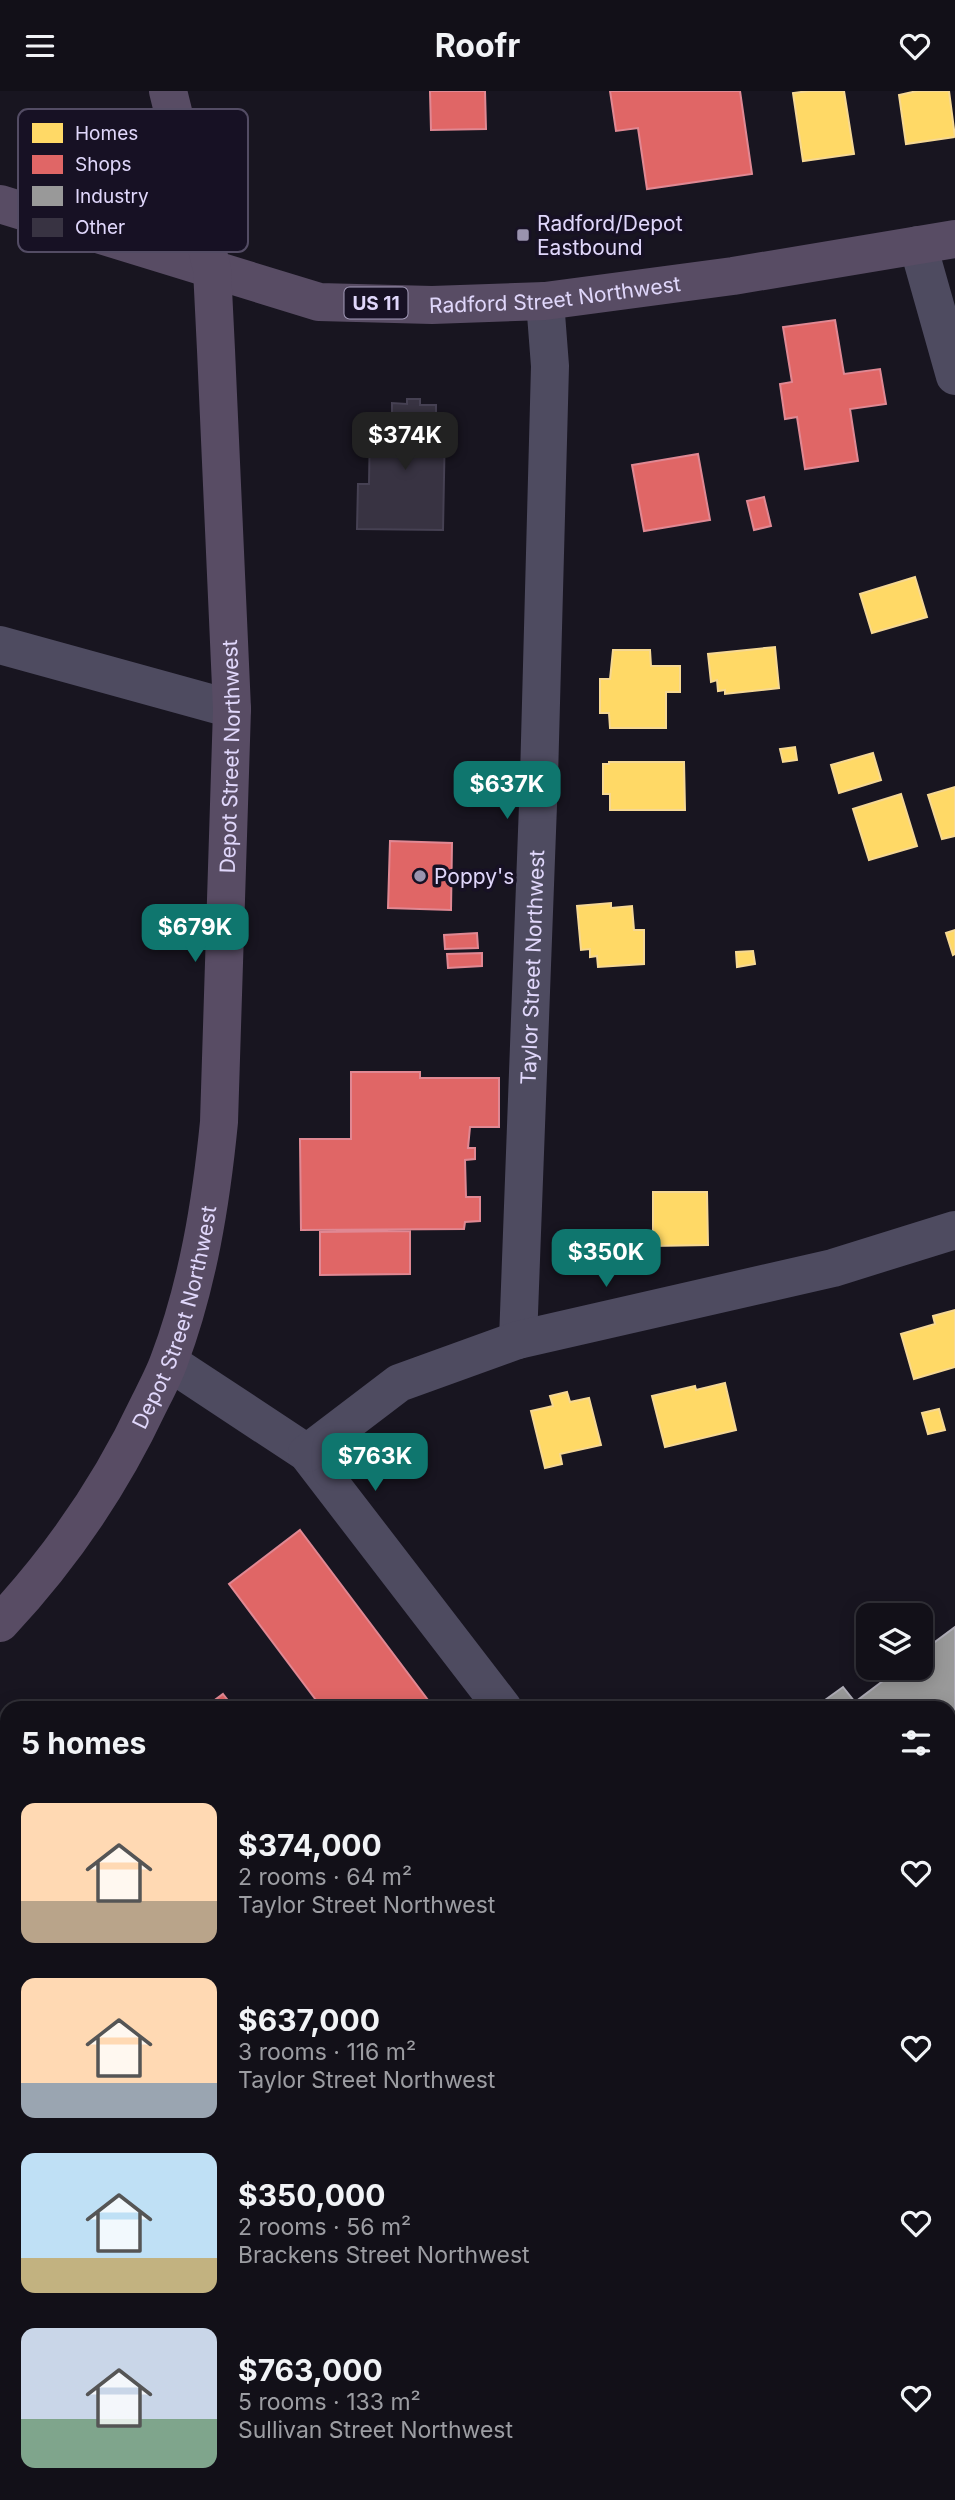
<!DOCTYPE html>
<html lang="en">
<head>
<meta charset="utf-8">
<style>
  body { margin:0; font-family:Inter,sans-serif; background:#1f1e25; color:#f1f3f6; height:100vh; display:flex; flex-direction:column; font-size:26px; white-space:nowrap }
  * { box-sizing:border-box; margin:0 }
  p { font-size:23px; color:#9c9da2 }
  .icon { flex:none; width:38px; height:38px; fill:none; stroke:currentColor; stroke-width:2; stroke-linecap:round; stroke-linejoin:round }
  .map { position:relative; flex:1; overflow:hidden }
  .side { position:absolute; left:0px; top:1610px; width:956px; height:800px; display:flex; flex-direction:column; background:#121018; border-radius:21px 21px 0 0; box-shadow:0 4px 18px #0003,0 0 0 2px #313037 }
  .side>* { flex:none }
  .fabs { position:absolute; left:856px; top:1512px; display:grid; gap:14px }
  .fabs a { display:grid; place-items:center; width:77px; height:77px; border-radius:14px; background:#121018; box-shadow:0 4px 18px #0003,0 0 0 2px #313037; font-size:35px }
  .price { position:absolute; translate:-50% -60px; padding:0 16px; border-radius:14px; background:#0f766e; color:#fff; font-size:23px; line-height:46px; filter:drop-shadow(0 2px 4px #0008) }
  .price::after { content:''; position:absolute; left:50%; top:42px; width:21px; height:16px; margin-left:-10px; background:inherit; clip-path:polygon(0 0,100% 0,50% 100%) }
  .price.current { background:#222; color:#fff }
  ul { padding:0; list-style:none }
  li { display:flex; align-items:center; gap:21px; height:175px; padding:0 21px }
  li span { display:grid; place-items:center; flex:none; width:196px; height:140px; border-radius:14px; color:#555 }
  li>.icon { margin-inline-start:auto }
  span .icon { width:84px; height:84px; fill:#fffc; stroke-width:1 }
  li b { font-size:30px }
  h2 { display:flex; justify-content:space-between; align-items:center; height:84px; padding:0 21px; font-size:30px }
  header { display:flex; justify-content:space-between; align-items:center; height:91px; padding:0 21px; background:#121018; font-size:32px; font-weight:700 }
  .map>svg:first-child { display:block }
  .homes { fill:#ffd966; stroke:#f6d893; stroke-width:2 }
  .shops { fill:#e06666; stroke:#e08893; stroke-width:2 }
  .industry { fill:#999; stroke:#aeacb6; stroke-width:2 }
  .building { fill:#383342; stroke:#464153; stroke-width:2 }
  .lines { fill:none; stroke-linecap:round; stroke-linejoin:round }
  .minor { stroke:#4e4b60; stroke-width:38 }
  .major { stroke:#584c64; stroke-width:38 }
  .poi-dot { fill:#9a93ae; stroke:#171124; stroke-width:2.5 }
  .labels { text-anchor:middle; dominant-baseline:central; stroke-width:7; stroke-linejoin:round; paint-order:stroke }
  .shield { fill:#171124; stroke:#a49cba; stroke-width:2 }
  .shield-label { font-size:19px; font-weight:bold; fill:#e0d7fb }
  .poi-label { font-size:21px; fill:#e0d7fb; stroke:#171124; text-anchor:start }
  .street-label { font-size:21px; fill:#e0d7fb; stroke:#171124 }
  .key { fill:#171124; stroke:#534c64; stroke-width:2 }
  .key-label { font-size:19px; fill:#e0d7fb }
</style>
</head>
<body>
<header><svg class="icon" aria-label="menu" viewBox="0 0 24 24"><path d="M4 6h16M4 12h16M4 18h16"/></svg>Roofr<svg class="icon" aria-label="heart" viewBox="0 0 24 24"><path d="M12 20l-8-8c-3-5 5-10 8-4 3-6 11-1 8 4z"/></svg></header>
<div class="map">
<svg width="955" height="2409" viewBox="0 0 955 2409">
  <rect width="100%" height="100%" fill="#181520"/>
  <!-- homes -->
  <path class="homes" d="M809,0H844L854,63L803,70L793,2Z
    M917,0H949L955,46L906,53L899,4Z
    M915,486L927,526L872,542L860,503Z
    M775,556L779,597L725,603V599L718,600L717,589L711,591L708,563Z
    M613,559H650L651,575H680V601H666V637H610L609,622H600V588H610Z
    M795,656L797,669L783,671L780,658Z
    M873,662L881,689L839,702L831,674Z
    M609,671H684L685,719H610V703H603V673H609Z
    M955,696V745L942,748L928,704Z
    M901,703L917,755L869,769L853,718Z
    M611,812V817L632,815L634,839H644V873L598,876L597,865L590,866V858L581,859L577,815Z
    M955,839V863L953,864L946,842Z
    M753,860L755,873L737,876L736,861Z
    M653,1101H707L708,1154L653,1155Z
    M955,1219V1276L914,1288L901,1243L935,1233L933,1225Z
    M725,1292L736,1339L665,1356L652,1305L695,1295L696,1299Z
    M567,1301L570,1311L589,1307L601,1354L560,1363L562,1373L545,1377L531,1320L553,1315L550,1305Z
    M939,1318L945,1339L928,1343L922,1322Z"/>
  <!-- shops -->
  <path class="shops" d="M430,0H485L486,38L431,39Z
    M610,0H740L752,83L647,98L638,37L616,40Z
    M835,229L844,283L880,278L886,313L850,318L858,370L805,378L797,326L785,328L780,293L792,291L783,236Z
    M698,363L710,429L644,440L632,374Z
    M764,406L771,435L754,439L747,410Z
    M390,750L452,752L451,819L388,817Z
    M477,842L478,857L445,858L444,844Z
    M482,862V875L448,877L447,863Z
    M351,981H420V987H499V1036H470L468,1057H475V1068L465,1069L466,1106H480V1130L465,1131L464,1138L301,1139L300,1048H351Z
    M410,1140V1183L320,1184V1141Z
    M300,1439L434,1617H322L229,1493Z
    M223,1603L234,1617H204Z
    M0,1801L7,1810V1966L0,1971Z"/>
  <!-- industry -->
  <path class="industry" d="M955,1536V1942L948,1933V1617H814L843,1596L855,1611L900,1577H920V1562Z
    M954,2062L955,2064V2153L948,2145V2067Z
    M948,2296L955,2304V2409H701L697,2403H948Z"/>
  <!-- building -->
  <path class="building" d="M407,308H420V314H436V334H445L443,439L357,438L358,393H369L370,332H392V312L407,313Z"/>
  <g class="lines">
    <!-- minor -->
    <g class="minor">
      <path d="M918,154L955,285"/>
      <path d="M0,554L232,618"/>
      <path id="s1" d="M518,1249L539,687L550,275L545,210"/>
      <path d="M169,1271L307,1362L503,1617"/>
      <path d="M307,1362L399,1292L518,1249L833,1177L955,1139"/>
      <path d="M948,2199L955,2208"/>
    </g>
    <!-- major -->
    <g class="major">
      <path id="s2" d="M0,113L319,211L432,214L545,210L733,185L955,148"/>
      <path id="s3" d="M0,1532C61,1467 111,1394 149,1313C156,1299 164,1284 169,1270C198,1193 211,1112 219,1031L232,618L216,259L212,178L168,0"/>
    </g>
  </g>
  <!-- markers -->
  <g class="poi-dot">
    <rect x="516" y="137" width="14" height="14" rx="3.5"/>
    <circle cx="420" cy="785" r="7"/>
  </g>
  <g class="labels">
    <!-- shield labels -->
    <rect class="shield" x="344.5" y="196.5" width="63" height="31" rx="5"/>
    <g class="shield-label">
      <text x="376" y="212">US 11</text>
    </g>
    <!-- poi labels -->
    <g class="poi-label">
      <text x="537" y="132">Radford/Depot<tspan x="537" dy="24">Eastbound</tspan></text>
      <text x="434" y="785">Poppy's</text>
    </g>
    <!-- street labels -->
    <g class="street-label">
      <text stroke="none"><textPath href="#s2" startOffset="570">Radford Street Northwest</textPath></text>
      <text stroke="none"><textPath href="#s3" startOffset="924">Depot Street Northwest</textPath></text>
      <text stroke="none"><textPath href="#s1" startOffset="373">Taylor Street Northwest</textPath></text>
      <text stroke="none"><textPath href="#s3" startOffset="357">Depot Street Northwest</textPath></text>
    </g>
  </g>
  <!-- legend -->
  <rect x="18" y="18" width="230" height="143" rx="10" class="key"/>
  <rect x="32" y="32" width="31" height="20" fill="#ffd966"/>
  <rect x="32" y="64" width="31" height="19" fill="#e06666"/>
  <rect x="32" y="95" width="31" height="20" fill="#999"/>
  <rect x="32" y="127" width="31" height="19" fill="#383342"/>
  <g class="key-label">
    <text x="75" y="49">Homes</text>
    <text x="75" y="80">Shops</text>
    <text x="75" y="112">Industry</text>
    <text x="75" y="143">Other</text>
  </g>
</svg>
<div class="fabs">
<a><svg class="icon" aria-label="layers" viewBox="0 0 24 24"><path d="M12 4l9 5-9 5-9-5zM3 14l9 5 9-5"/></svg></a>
</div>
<b class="price current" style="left:405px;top:381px">$374K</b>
<b class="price" style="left:507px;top:730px">$637K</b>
<b class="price" style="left:195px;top:873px">$679K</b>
<b class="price" style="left:606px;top:1198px">$350K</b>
<b class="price" style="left:375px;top:1402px">$763K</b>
<section class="side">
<h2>5 homes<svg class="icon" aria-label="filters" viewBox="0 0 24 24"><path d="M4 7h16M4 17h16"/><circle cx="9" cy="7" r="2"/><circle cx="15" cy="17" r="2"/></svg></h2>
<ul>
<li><span style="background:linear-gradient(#ffd9b3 70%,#b9a48a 0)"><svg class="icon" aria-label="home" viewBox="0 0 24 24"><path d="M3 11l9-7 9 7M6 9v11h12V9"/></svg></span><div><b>$374,000</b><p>2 rooms · 64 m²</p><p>Taylor Street Northwest</p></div><svg class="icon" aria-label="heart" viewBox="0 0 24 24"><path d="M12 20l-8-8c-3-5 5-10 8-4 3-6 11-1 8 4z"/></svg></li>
<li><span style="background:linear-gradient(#ffd9b3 75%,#9aa5b1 0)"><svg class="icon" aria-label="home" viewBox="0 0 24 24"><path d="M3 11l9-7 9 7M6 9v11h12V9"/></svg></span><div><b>$637,000</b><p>3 rooms · 116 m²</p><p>Taylor Street Northwest</p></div><svg class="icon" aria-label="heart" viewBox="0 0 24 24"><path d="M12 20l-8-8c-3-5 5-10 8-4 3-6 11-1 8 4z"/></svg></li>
<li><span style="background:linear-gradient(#bfe0f5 75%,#c2b280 0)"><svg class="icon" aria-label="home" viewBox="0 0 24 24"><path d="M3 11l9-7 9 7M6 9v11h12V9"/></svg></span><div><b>$350,000</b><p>2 rooms · 56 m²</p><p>Brackens Street Northwest</p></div><svg class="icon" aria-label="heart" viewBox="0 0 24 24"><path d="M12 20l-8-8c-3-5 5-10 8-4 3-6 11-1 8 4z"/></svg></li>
<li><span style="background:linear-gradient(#c9d6e8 65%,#7fa58c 0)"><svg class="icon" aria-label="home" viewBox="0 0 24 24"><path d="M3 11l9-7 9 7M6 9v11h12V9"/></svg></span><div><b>$763,000</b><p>5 rooms · 133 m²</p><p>Sullivan Street Northwest</p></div><svg class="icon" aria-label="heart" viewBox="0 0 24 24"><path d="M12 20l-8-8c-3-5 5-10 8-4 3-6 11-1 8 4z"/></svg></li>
</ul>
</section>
</div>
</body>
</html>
